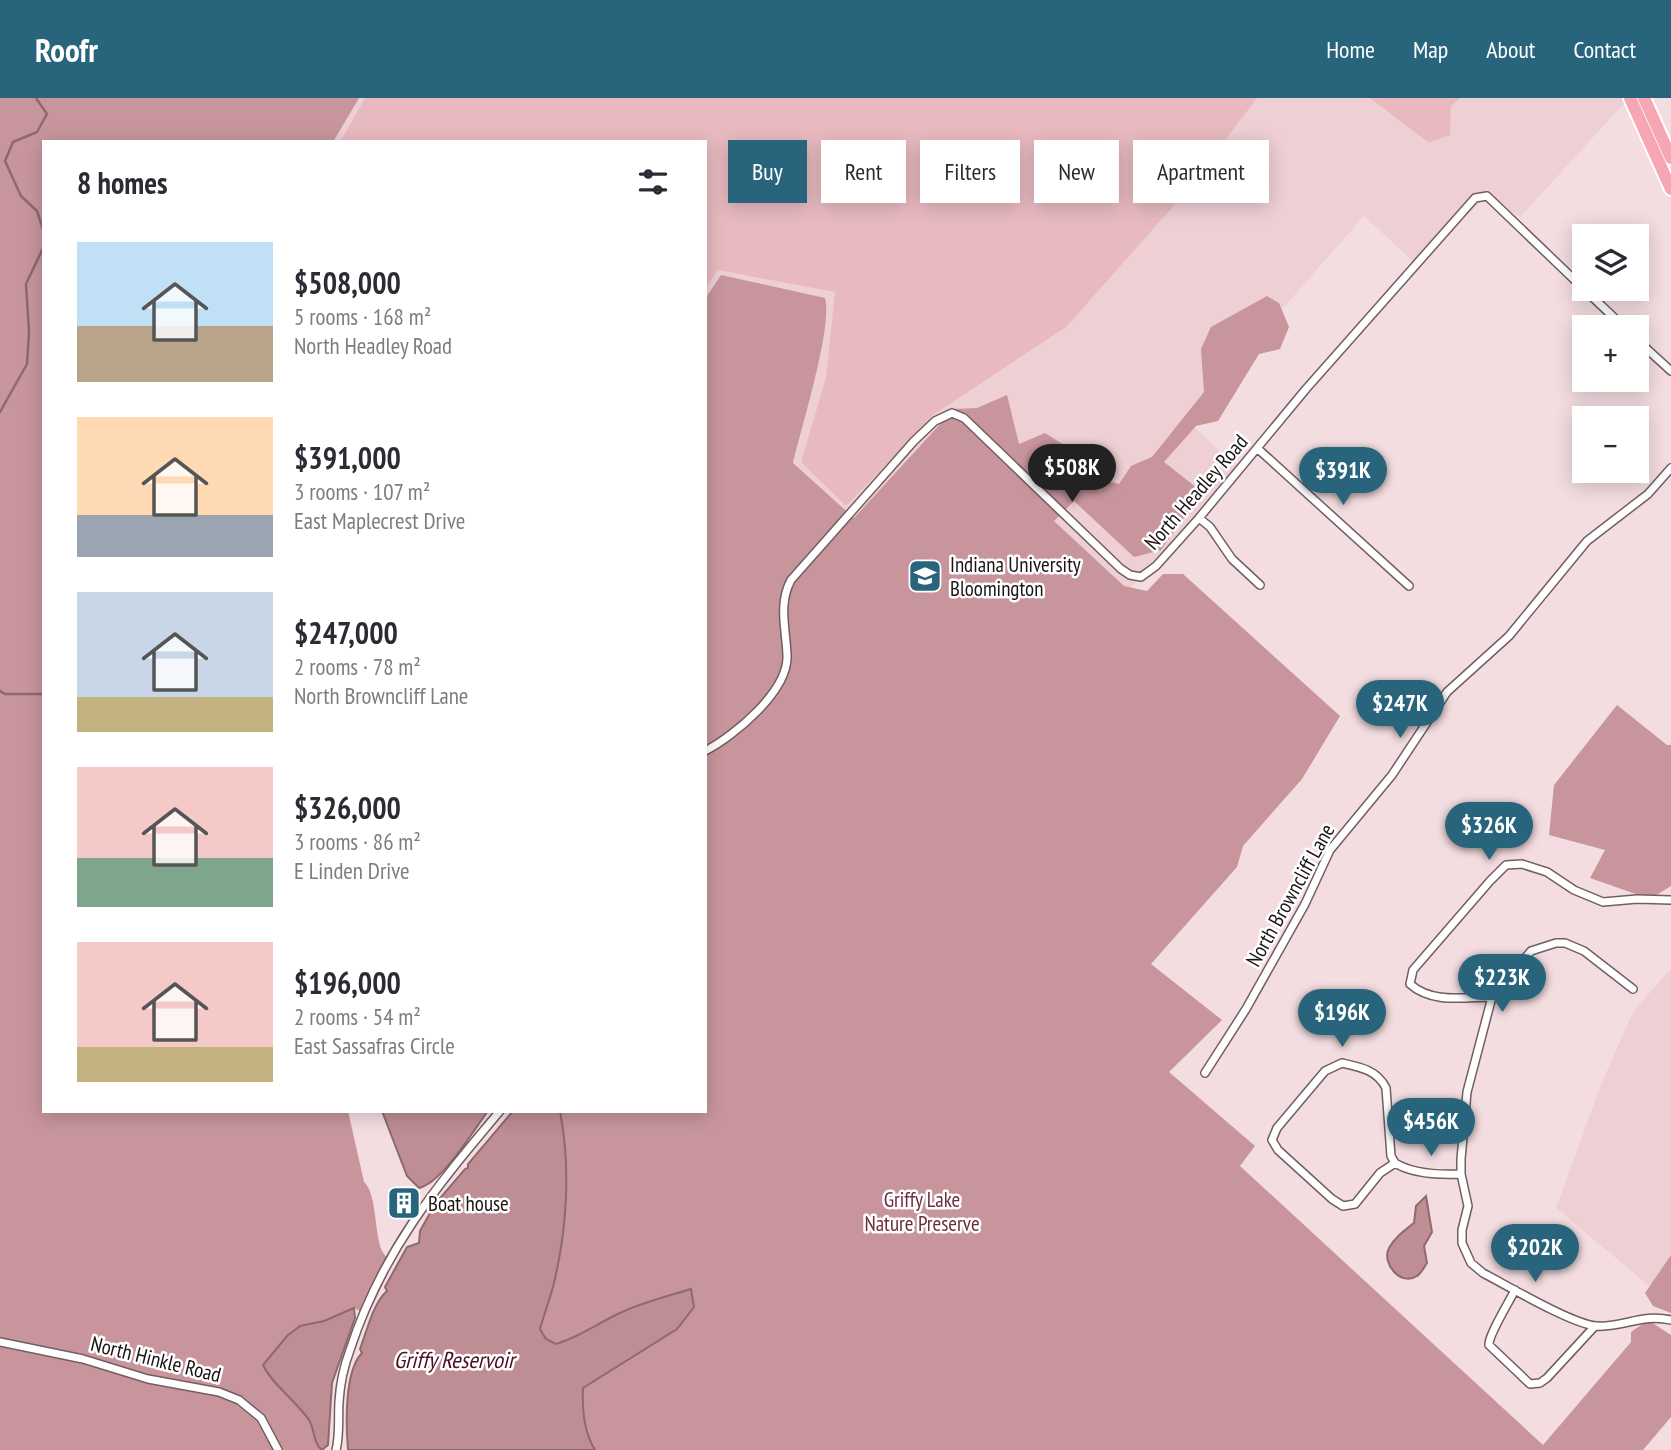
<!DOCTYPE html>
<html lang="en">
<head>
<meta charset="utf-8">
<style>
  body { margin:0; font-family:"PT Sans Narrow",sans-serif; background:#f2f2f3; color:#2b2b33; height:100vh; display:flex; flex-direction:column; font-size:26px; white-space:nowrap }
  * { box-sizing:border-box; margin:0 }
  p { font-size:23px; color:#7c7c81 }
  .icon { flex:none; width:38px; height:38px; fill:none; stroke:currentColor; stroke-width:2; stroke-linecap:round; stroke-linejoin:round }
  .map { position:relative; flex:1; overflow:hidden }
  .details { position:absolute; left:42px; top:42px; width:665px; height:973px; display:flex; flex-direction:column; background:#fff; border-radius:0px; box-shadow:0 4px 18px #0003 }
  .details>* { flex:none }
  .top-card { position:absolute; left:728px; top:42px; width:665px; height:63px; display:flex; gap:14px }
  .controls { position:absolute; left:1572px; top:126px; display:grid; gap:14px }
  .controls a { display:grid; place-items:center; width:77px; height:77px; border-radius:0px; background:#fff; box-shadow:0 4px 18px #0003; font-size:35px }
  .price { position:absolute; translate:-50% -60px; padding:0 16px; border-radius:24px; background:#28657c; color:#fff; font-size:23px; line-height:46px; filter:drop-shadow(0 2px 4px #0008) }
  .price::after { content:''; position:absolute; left:50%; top:42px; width:21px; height:16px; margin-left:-10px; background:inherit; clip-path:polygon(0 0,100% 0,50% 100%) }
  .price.active { background:#222; color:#fff }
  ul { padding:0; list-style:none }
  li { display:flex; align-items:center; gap:21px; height:175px; padding:0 35px }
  li span { display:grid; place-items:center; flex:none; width:196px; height:140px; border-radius:0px; color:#555 }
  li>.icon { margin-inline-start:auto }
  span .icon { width:84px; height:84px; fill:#fffc; stroke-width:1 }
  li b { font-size:30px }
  h2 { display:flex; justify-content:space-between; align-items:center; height:84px; padding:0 35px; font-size:30px }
  .tag { padding:0 24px; border-radius:0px; background:#fff; box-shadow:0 4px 18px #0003; font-size:24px; line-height:63px }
  .tag.active { background:#28657c; color:#fff }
  header { display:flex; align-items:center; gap:42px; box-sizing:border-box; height:98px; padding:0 35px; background:#28657c; color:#fff }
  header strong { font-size:33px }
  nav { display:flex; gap:38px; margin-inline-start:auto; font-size:24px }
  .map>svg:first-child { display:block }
  .built { fill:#eecfd3 }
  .green { fill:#e8bac0 }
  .forest { fill:#c8959d }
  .water { fill:#bf8d94; stroke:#8e696e; stroke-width:2 }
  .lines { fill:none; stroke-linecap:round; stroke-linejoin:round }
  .stream { stroke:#8e696e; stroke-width:2.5 }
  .minor-casing { stroke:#715e60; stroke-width:10 }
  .trunk-casing { stroke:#fff; stroke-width:16 }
  .minor { stroke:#fff; stroke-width:7 }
  .trunk { stroke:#f7a6b4; stroke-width:12 }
  .labels { text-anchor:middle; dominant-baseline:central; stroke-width:5; stroke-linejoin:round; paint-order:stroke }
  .street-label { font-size:21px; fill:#1b1415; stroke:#fff }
  .poi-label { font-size:21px; fill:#1b1415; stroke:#fff; text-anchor:start }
  .park-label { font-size:21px; fill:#6d2e3b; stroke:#fff }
  .water-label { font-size:23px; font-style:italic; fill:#4c0f20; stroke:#fff }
</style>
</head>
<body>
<header>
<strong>Roofr</strong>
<nav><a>Home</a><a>Map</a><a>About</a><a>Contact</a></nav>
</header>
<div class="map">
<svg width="1671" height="1352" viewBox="0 0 1671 1352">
  <rect width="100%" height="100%" fill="#f4dde0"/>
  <!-- built -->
  <path class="built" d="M44,0H1629L1520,119L1487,98L1416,166L1364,118L1186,321L1239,372L1156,468L1133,487L1034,622L705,968V44H90Z
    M1671,870V1206L1556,1110L1602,984L1633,914Z"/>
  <!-- green -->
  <path class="green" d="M365,0H1257L1185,95L1066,229L933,317L846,408L801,364L826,280L835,194L718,172L705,191V44H340Z
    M1370,0H1460L1451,8L1450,37L1429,45Z"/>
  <!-- forest -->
  <path class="forest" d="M0,0H359L333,44H44V1013H348L364,1084C377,1095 374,1135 382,1153C385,1158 389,1162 392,1167L368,1217L354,1210L324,1223L300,1228L263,1267L311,1324L318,1348L322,1352H0Z
    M721,177L825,200C833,228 801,331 793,365L854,420L954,311L977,310L1007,297L1019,346L1045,335L1086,361L1092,379L1119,386L1131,368L1152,359L1204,294L1201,251L1211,229L1267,198L1279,205L1289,229L1280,251L1259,256L1218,323L1196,328L1164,364L1202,394L1161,452L1134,459L1074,403L1054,423L1124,488L1147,493L1163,476H1183L1340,618L1302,681L1243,748L1237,769L1151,866L1222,922L1169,974L1255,1048L1240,1068L1543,1347L1631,1244V1234L1648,1222L1671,1237V1319L1643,1352H595C584,1334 582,1311 583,1290L599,1278L691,1191C661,1198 630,1210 601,1224C586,1231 573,1241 556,1246L546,1241L540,1231C544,1217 549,1204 552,1190C567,1133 571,1070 560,1013H705V201Z
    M1617,607L1667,647H1671V788L1650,801L1590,780L1605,752L1549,737L1554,687Z
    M1671,1157V1215L1653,1208L1645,1195Z"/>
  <!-- water -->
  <path class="water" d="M382,1013H488C473,1033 442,1085 419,1090L407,1078Z
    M513,1013H560C571,1070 567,1133 553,1189C549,1203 544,1217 540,1231L546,1241L556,1246C580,1239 599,1224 622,1214C644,1204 668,1198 691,1191L694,1209L677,1231L583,1290C582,1310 584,1334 595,1352H348C346,1328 344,1273 362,1255L360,1251C367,1233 373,1205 387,1193L385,1189L407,1149L419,1145L420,1133L435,1106L465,1071L468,1070V1066Z
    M1426,1098L1432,1134L1424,1148L1427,1165C1424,1169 1421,1176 1417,1178C1401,1189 1381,1165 1389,1150C1395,1139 1405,1132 1414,1125L1416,1108Z
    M354,1210L355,1220L332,1285L328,1347L322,1352C313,1345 315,1332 309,1322C297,1304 271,1285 263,1267L287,1238L300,1228L324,1223Z"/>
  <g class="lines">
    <!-- stream -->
    <path class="stream" d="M36,0L47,16L37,34L13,44L5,63L21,98L37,113L44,134
      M0,314L27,266L29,234L26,186L44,148
      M0,593L5,596H44"/>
    <defs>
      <path id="minor" d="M1584,191L1624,229
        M1636,241L1671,273
        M1257,350L1409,488
        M1199,420L1210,429L1232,461L1260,487
        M705,653C734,638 789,593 787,557C786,531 778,506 791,482L914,343L935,323L952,315L964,320L1121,471L1130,477L1141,479L1156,468L1199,420L1306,291L1475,100L1487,98L1584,191
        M1633,891L1584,853L1565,845H1556L1531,853L1492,899L1467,994L1461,1061V1076L1468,1108L1462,1132V1145L1471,1165L1483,1175C1508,1188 1572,1226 1596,1228C1623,1230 1642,1215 1671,1222
        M1492,899C1465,899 1432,906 1410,886L1413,872L1490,783L1506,767L1522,766L1547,774L1574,792L1603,804L1637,801L1671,802
        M1342,965C1360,969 1377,972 1386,990L1391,1058L1395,1065L1380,1075L1355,1106L1343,1108L1332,1101L1278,1052L1272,1042L1277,1030L1325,973Z
        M1205,975L1246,911L1305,806L1330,752L1392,677L1447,594L1509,538L1587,443L1648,396L1671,370
        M1395,1065C1413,1076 1440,1077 1461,1076
        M1515,1192C1509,1204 1488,1238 1489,1247L1530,1286L1540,1285L1547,1280L1595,1228
        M0,1244L83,1261L148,1281L219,1294L239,1302L261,1320L278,1352
        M336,1352C340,1337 338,1320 339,1304C340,1286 344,1268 350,1252C382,1154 435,1090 500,1013"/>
      <path id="trunk" d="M1630,0L1671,91
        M1644,0L1671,60"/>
    </defs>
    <!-- minor casing -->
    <use href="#minor" class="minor-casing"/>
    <!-- trunk casing -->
    <use href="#trunk" class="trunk-casing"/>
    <!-- minor -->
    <use href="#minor" class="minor"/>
    <!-- trunk -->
    <use href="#trunk" class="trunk"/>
  </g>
  <!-- icons -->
  <defs>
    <symbol id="university-square" viewBox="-11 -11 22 22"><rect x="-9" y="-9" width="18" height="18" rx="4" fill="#28657c" stroke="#fff"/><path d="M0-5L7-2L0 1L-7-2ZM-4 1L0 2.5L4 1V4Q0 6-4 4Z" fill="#fff"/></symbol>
    <symbol id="building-square" viewBox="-11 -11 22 22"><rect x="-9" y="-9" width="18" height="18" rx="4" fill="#28657c" stroke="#fff"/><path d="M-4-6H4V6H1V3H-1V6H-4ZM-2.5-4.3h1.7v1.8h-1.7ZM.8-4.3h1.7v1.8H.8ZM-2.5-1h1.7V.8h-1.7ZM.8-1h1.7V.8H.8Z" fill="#fff"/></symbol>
  </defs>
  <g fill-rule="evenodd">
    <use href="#university-square" x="906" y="459" width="38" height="38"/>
    <use href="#building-square" x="385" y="1086" width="38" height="38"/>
  </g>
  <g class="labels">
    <!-- street labels -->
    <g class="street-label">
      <text transform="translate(1196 394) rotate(-49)">North Headley Road</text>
      <text transform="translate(1290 797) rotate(-61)">North Browncliff Lane</text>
      <text transform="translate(156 1261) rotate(14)">North Hinkle Road</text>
    </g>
    <!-- poi labels -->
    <g class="poi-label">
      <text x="950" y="466">Indiana University<tspan x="950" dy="24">Bloomington</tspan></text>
      <text x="428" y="1105">Boat house</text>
    </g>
    <!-- park labels -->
    <g class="park-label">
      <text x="922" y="1101">Griffy Lake<tspan x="922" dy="24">Nature Preserve</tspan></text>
    </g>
    <!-- water labels -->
    <g class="water-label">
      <text x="454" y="1261">Griffy Reservoir</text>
    </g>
  </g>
</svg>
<div class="controls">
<a><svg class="icon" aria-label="layers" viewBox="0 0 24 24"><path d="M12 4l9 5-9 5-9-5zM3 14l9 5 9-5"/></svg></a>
<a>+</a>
<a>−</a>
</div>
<b class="price active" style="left:1072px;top:406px">$508K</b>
<b class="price" style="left:1343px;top:409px">$391K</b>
<b class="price" style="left:1400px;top:642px">$247K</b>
<b class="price" style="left:1489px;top:764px">$326K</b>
<b class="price" style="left:1502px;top:916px">$223K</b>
<b class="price" style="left:1342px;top:951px">$196K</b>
<b class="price" style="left:1431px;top:1060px">$456K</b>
<b class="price" style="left:1535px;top:1186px">$202K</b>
<div class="top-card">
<a class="tag active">Buy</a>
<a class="tag">Rent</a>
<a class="tag">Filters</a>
<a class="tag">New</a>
<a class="tag">Apartment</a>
</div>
<section class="details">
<h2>8 homes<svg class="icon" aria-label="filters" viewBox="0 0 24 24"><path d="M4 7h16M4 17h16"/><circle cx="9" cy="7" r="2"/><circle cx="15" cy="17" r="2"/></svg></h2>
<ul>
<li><span style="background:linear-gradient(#bfe0f5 60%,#b9a48a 0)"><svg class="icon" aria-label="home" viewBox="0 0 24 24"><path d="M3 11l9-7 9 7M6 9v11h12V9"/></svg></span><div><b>$508,000</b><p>5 rooms · 168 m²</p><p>North Headley Road</p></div></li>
<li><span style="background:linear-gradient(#ffd9b3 70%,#9aa5b1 0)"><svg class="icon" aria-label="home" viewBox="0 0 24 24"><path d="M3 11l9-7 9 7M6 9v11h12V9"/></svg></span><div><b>$391,000</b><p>3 rooms · 107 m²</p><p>East Maplecrest Drive</p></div></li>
<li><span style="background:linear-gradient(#c9d6e8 75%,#c2b280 0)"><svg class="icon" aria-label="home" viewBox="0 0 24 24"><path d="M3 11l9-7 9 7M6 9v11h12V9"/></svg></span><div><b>$247,000</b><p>2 rooms · 78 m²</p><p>North Browncliff Lane</p></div></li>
<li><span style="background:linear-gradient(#f6c9c9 65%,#7fa58c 0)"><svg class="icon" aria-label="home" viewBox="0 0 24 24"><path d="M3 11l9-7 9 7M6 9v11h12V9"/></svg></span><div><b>$326,000</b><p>3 rooms · 86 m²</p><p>E Linden Drive</p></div></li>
<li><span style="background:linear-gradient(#f6c9c9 75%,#c2b280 0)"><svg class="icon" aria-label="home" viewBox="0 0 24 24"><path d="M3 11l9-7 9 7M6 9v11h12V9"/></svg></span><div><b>$196,000</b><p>2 rooms · 54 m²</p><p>East Sassafras Circle</p></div></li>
</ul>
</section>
</div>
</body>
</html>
